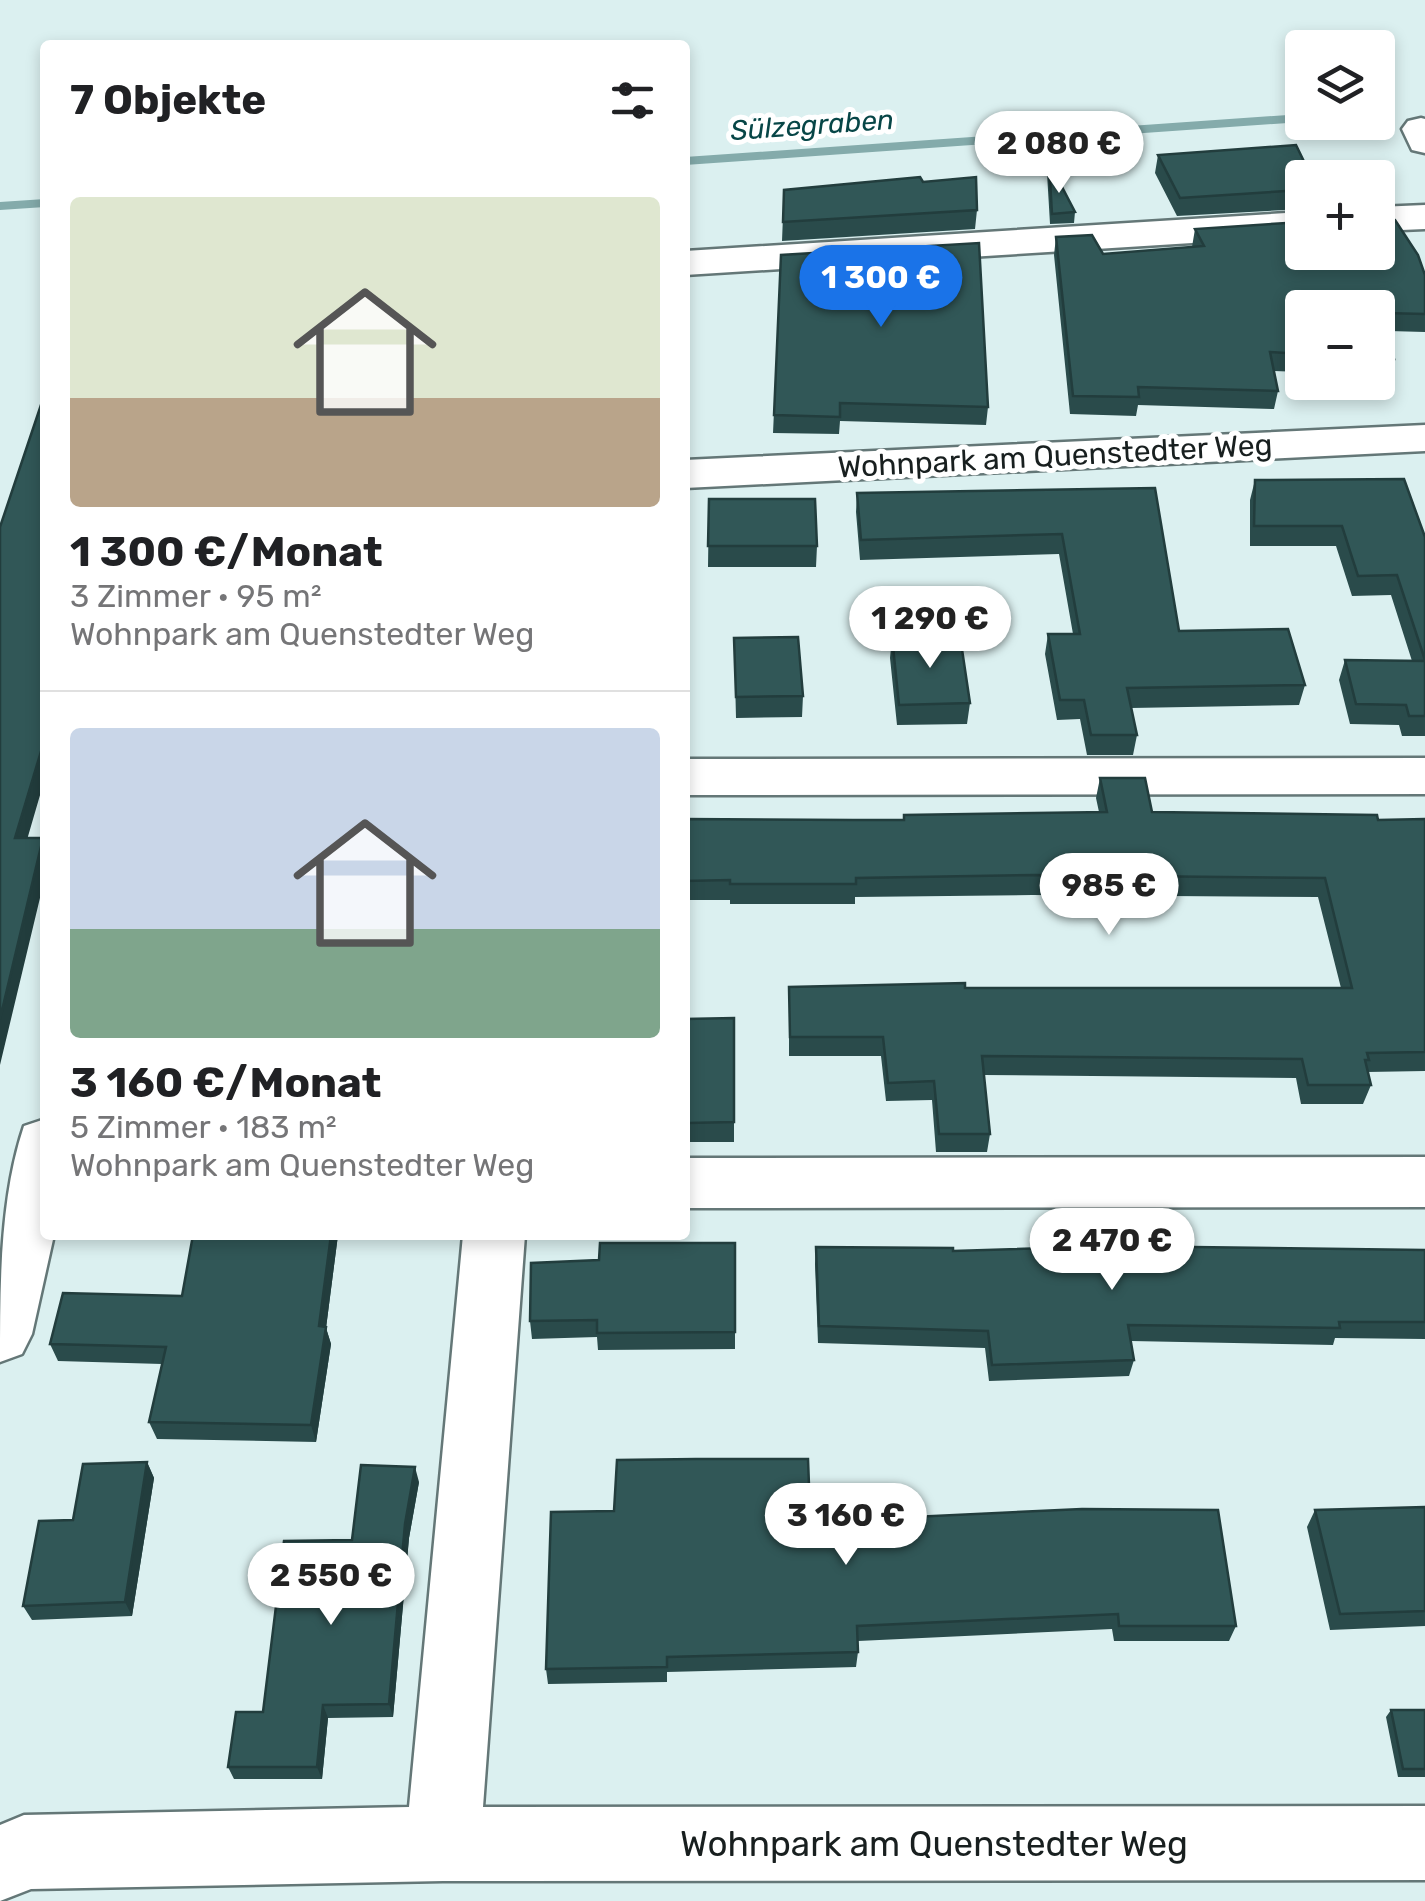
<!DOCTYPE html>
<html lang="de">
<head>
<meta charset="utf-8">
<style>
  body { margin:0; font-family:Rubik,sans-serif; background:#f6f6f6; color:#202124; height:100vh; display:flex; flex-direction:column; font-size:38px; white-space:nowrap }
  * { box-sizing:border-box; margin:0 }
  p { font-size:32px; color:#757577 }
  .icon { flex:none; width:55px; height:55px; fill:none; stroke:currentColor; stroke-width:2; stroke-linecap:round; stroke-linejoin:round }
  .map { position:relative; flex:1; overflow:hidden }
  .sheet { position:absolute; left:40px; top:40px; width:650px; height:1200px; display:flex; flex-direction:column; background:#fff; border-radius:10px; box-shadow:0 5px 15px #0003 }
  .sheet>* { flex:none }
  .fabs { position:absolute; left:1285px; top:30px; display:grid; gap:20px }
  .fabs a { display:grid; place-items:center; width:110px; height:110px; border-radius:10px; background:#fff; box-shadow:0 5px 15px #0003; font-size:50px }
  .price { position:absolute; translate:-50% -85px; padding:0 22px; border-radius:35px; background:#fff; color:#222; font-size:32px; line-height:65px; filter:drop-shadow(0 2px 5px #0008) }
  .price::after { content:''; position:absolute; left:50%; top:60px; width:30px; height:22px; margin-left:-15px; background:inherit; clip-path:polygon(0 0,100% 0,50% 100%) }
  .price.current { background:#1a73e8; color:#fff }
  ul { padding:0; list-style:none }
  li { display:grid; align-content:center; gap:20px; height:530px; padding:0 30px }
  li+li { border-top:2px solid #e0e0e0 }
  li span { display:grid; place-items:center; height:310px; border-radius:10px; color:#555 }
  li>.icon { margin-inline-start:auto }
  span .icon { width:180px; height:180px; fill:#fffc; stroke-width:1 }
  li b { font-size:42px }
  h2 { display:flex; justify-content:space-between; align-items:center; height:120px; padding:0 30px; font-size:42px }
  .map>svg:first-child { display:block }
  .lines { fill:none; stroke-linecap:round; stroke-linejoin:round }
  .stream { fill:#84abab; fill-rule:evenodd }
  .minor-casing { stroke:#647777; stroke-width:5 }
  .minor { fill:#fff; fill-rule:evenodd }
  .wall { fill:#2a4b4b }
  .shaded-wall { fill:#223d3d }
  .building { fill:#315757; stroke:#223d3d; stroke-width:2.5 }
  .labels { text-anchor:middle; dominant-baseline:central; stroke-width:10; stroke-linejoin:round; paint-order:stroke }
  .far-water-label { font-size:28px; font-style:italic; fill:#074647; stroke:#fff }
  .street-label { font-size:30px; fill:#181f1f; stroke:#fff }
  .near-street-label { font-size:35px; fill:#181f1f; stroke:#fff }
</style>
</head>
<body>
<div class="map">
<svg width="1425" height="1901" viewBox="0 0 1425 1901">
  <rect width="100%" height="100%" fill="#dbf0f0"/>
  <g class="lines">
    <!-- stream -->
    <path class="stream" d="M1385,108L1389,110V114L1378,116V110Z
      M1302,114V122L685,165V157Z
      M45,199V207L0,210V202Z"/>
    <defs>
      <path id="minor" d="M1421,118L1425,119V153L1412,150L1402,129L1408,121Z
        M1425,205V229L1378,231V207Z
        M1302,212V236L685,275V251Z
        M1425,425V451L685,488V460Z
        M1425,758V794L685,795V759Z
        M45,1119V1235H54L32,1334L22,1354L0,1362C0,1284 0,1197 24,1126Z
        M1425,1157V1207L685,1208V1158Z
        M463,1235H525L483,1807L1425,1806V1880L443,1881L31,1889L0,1901V1825L24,1815L409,1807Z"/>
    </defs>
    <!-- minor casing -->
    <use href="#minor" class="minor-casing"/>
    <!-- minor -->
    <use href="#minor" class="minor"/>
  </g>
  <!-- wall -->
  <path class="wall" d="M1158,155L1302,178V209L1177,216L1155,173Z
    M1049,162L1075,212L1074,223L1050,224L1047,173Z
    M784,190L977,210L975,229L782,241Z
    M1195,229L1425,275V332L1389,331L1394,359L1389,377H1378V308H1302V372L1274,371L1278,391L1274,409L1138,405L1136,416L1070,414L1054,255L1056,237L1103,254L1192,247Z
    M781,255L988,407L986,425L840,421L839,434L773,433Z
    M1255,480L1425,537V736H1402L1399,725L1350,724L1339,680L1345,660L1412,661L1391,595L1352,596L1336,546H1250V500Z
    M1155,488L1179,631L1305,685L1299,705L1131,708L1137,735L1133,755H1087L1080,719L1057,720L1045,654L1048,634H1073L1059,554L860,560L856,512L857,493Z
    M709,499L817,546L816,567H708Z
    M892,637L970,703L967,724L897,725L890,658Z
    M734,638L803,696L802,717L736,718Z
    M1100,778L1152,812L1378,820L1425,819V1071L1367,1072L1371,1085L1363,1104H1301L1296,1078L984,1075L990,1134L987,1152H936L932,1100L886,1101L881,1056H789V987L1341,988L1318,897L1032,895L855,897V904H730V900H685V819L853,820H904V815L1099,812L1096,798Z
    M734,1018V1142H688V1096H685V1019Z
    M193,1235H338L326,1328L331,1344L316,1442L157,1439L149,1422L162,1364L58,1361L50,1344L182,1296Z
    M735,1243V1349L598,1350L597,1337L532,1339L530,1321L599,1260Z
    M816,1247L953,1251L1425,1250V1339L1335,1338L1333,1345L1131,1341L1134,1360L1129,1376L989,1381L985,1348L818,1343L815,1264Z
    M147,1462L154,1478L132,1616L32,1620L23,1606L73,1520Z
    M419,1482L409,1538L393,1717L328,1718L322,1779H234L228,1767L263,1712L352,1540Z
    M1425,1507V1626L1330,1630L1307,1527L1315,1510Z
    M810,1512L849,1520L1236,1626L1229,1641H1114L1112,1629L858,1641V1652L856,1667L667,1672V1682L548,1684L546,1669Z
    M1391,1710H1425V1777H1398L1386,1717Z"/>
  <!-- shaded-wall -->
  <path class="shaded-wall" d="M45,738V778L22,857L15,838Z
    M43,838L45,843V877L0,1065V1019Z
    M331,1235H338L326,1328L331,1344L316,1442L311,1425L319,1326Z
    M147,1462L154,1478L132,1616L125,1602Z
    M415,1467L419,1482L409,1538L393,1717L389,1704L405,1524Z
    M323,1705L328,1718L322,1779L317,1767Z"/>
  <!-- building -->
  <path class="building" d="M1296,145L1312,178H1302V190L1180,198L1158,155Z
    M1049,162L1075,212L1052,214Z
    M920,177L923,182L976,177L977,210L783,222L784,190Z
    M1395,220L1418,255L1425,275V314L1385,313L1394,359L1378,358V308H1302V354L1270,352L1278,391L1138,387L1139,397L1073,396L1056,237L1092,235L1103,254L1204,246L1195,229L1302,222V252H1378V222Z
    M979,243L988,407L840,403V417L774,415L781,255Z
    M45,393V738L15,838H43L0,1019V527Z
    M1404,479L1425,537V660L1397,575L1358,576L1342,526H1254L1255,480Z
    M1155,488L1179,631L1288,629L1305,685L1127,688L1137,735H1091L1084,700H1060L1048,634H1080L1062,534L861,540L857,493Z
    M709,499H815L817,546H708Z
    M685,560L686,565L685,649Z
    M960,636L970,703L899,705L892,637Z
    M798,637L803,696L736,697L734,638Z
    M1345,660L1425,661V716H1409L1406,705L1356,704Z
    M1100,778H1145L1152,812L1377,815L1378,820L1425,819V1052L1367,1053L1369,1060H1365L1371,1085H1308L1302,1059L982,1056L990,1134H939L934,1081L888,1083L883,1037H790L789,987L965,983V988H1352L1325,878L1035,875L856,878V884H730V880L685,881V819L853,820H904V815L1107,812Z
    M734,1018V1122L688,1123L687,1077H685V1019Z
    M193,1235H331L319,1326L326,1327L311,1425L149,1422L166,1347L50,1344L63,1293L182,1296Z
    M600,1243H735V1332L597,1333V1320L530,1321L531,1263L599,1260Z
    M1113,1246L1425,1250V1322H1339L1340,1328L1128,1325L1134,1360L992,1365L988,1331L819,1326L816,1247L953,1248V1251Z
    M696,1459H808L810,1512L848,1511L849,1520L1082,1509L1218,1510L1236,1626H1119L1118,1614L857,1626L858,1652L667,1657V1667L546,1669L551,1512L614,1511L617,1460Z
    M147,1462L125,1602L23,1606L39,1521L73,1520L83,1464Z
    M361,1465L415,1467L405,1524L389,1704L323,1705L317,1767H228L236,1712H263L284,1541L352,1540Z
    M1425,1507V1611L1340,1614L1315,1510Z
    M1391,1710H1425V1769H1403Z"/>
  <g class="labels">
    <!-- far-water labels -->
    <g class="far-water-label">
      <text transform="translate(812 125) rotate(-4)">Sülzegraben</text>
    </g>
    <!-- street labels -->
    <g class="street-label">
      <text transform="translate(1055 456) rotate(-3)">Wohnpark am Quenstedter Weg</text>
    </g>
    <!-- near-street labels -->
    <g class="near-street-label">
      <text x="934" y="1844">Wohnpark am Quenstedter Weg</text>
    </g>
  </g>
</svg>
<div class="fabs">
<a><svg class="icon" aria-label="layers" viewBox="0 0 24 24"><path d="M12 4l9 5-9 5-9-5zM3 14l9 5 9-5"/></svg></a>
<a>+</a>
<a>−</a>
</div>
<b class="price" style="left:1059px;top:196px">2 080 €</b>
<b class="price current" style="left:881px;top:330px">1 300 €</b>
<b class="price" style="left:930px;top:671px">1 290 €</b>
<b class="price" style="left:1109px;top:938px">985 €</b>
<b class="price" style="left:1112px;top:1293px">2 470 €</b>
<b class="price" style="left:846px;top:1568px">3 160 €</b>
<b class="price" style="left:331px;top:1628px">2 550 €</b>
<section class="sheet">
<h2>7 Objekte<svg class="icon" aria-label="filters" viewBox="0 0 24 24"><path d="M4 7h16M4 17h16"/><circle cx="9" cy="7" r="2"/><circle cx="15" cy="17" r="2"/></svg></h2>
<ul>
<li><span style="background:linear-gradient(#dfe7d0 65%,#b9a48a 0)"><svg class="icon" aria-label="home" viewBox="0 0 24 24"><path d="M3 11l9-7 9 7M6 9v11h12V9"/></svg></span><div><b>1 300 €/Monat</b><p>3 Zimmer · 95 m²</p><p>Wohnpark am Quenstedter Weg</p></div></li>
<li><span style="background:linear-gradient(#c9d6e8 65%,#7fa58c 0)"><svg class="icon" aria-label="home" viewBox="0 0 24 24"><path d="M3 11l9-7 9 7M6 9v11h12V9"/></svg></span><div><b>3 160 €/Monat</b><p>5 Zimmer · 183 m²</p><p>Wohnpark am Quenstedter Weg</p></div></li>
</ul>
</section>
</div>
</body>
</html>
